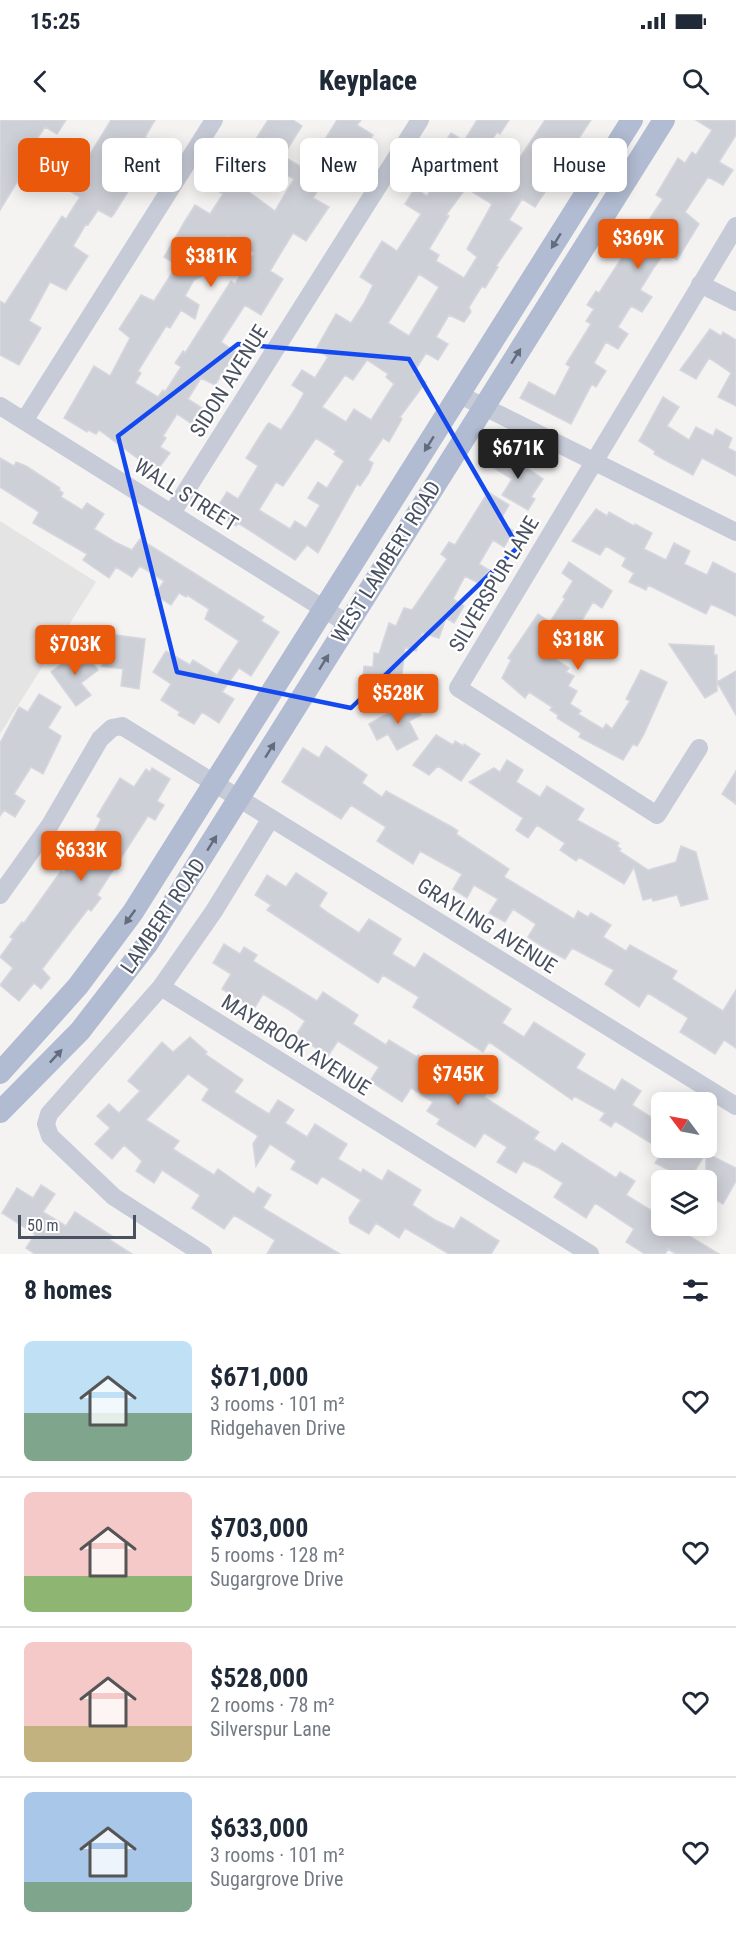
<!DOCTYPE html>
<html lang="en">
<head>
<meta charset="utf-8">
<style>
  body { margin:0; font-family:"Roboto Condensed",sans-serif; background:#f2f2f3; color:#1f2937; height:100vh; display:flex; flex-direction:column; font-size:22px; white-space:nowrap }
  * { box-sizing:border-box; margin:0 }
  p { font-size:20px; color:#747a83 }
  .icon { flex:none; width:33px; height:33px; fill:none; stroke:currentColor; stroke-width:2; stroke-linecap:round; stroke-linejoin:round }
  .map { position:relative; height:1134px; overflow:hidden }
  .drawer { display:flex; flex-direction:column; background:#fff; flex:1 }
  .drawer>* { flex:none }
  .top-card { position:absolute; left:18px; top:18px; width:700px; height:54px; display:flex; gap:12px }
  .needle { width:39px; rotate:302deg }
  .buttons { position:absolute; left:651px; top:972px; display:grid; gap:12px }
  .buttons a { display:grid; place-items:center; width:66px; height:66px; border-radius:9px; background:#fff; box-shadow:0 3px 15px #0003; font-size:30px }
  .scale { position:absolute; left:18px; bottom:15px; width:118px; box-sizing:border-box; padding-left:6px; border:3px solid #495161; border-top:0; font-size:16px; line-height:21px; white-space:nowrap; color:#495161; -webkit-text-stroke:4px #fff; paint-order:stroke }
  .price { position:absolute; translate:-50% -51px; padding:0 14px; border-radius:6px; background:#ea580c; color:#fff; font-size:20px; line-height:39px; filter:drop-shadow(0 2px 3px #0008) }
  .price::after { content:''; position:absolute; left:50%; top:36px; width:18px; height:14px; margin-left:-9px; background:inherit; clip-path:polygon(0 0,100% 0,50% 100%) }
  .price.active { background:#222; color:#fff }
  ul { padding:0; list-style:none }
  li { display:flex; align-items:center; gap:18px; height:150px; padding:0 24px }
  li+li { border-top:2px solid #e0e1e3 }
  li span { display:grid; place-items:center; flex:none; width:168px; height:120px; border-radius:9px; color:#555 }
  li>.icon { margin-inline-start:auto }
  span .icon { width:72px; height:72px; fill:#fffc; stroke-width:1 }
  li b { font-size:26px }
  h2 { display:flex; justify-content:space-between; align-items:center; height:72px; padding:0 24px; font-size:26px }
  .chip { padding:0 21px; border-radius:9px; background:#fff; box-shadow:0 3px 15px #0003; font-size:21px; line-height:54px }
  .chip.active { background:#ea580c; color:#fff }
  .status { display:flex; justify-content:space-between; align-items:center; height:42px; padding:0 30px; background:#fff; direction:ltr }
  .status svg { height:16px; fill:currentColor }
  header { display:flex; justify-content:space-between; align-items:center; height:78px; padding:0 24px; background:#fff; font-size:27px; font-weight:800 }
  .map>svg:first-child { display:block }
  .education { fill:#e5e4e4 }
  .building { fill:#ced0d7; stroke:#d6d7de; stroke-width:1.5; fill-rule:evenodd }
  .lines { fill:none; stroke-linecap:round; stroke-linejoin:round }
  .minor { stroke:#c6cbd7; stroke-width:18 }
  .major { stroke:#b1bbd1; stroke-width:22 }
  .oneway { fill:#636c7d }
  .marked { fill:none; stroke:#1349ee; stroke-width:4.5; stroke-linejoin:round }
  .labels { text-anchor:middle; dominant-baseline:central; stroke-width:4.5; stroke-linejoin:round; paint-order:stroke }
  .street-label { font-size:21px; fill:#495161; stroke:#fff }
</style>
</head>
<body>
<div class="status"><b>15:25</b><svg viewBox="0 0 49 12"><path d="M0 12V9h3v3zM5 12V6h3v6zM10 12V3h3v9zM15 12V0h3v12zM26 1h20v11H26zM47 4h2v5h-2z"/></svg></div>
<header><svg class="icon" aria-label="back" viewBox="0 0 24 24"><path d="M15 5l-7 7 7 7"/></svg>Keyplace<svg class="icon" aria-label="search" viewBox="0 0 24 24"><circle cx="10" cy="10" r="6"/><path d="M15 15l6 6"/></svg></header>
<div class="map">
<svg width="736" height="1134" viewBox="0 0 736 1134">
  <rect width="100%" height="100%" fill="#f4f3f2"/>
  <!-- education -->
  <path class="education" d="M0,401L96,462L0,614Z"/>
  <!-- building -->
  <path class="building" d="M0,0H66L57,14L45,7L30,29L29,32L34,35L0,90Z
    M111,0H155L145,17L157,25L147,40L136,33L122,55L134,62L114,94L111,97L98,90L88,105L86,104L73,126L88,136L66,170L50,162L29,201L41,208L19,245L0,235V181L5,184L62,96L66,99L80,77L68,70Z
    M268,0H293L302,6L283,36L306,50L337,0H361L357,5L373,15L351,49L337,41L326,57L313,78L329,87L306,121L293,113L270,151L283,159L261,195L245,185L221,222L236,232L215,265L201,258L188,279L202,288L192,304L177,294L163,316L166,318L160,327L170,333L156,352L99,310L96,314L88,310L87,312L64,298L94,246L110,256L130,218L119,209L141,175L154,181L177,145L164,137L185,101L195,85L210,94L223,74L209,65L231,32L243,39ZM267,44L294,59L275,91L249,72ZM228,115L254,133L235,164L231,161L185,233L183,231L175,243L181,247L165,272L163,270L158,277L135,263L141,253L138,251L166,206L170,208L181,190L195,199L199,185L185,176L194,160L213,150L207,147Z
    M477,0H509L500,14L497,12L471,54L490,68L505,48L511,51L545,0H591L568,35L556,28L533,64L545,72L535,87L522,79L509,100L522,108L496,146L498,147L485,168L482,166L469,187L471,192L464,202L449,195L436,217L448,224L438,240L426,233L413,254L426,262L400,297L402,299L389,322L383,318L368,340L373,343L369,353L360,366L357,364L318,433L307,425L295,440L238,403L236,406L214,392L227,372L238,379L258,346L246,338L267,305L269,303L281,310L295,289L304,273L292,265L302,250L315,258L328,237L316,229L336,194L351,203L364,183L373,165L360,157L382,121L397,131L421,94L405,84L415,68L427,76L440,55L429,47L451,13L464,21ZM466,68L492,84L467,129L477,137L464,158L436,141L439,135L429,129L449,96L446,95ZM419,154L439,167L409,216L388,203ZM367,240L388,254L386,257L394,264L371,300L354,289L346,302L322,287L345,255L353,260ZM316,318L336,331L334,334L344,341L327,368L318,362L308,378L320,385L306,408L295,401L290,409L259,390L276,362L283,366Z
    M696,0H736V15L719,42L733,50L723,65L708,57L685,92L699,104L677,140L665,132L653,149L640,170L652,177L642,192L631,186L618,207L628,214L618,229L606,222L594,243L606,251L596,267L592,264L571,304L520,278L529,262L555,276L570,247L566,244L591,204L586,201L594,189L587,185L596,171L599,173L641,108L643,109L663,79L656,75L678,38L685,43L692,32L696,35L712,10Z
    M710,209L721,216L723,212L736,220V286L718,277L731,253L709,238L696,259L680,250Z
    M663,277L679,287L667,306L689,320L696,307L713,316L716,309L732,318L728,328L736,332V356L702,338L693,355L663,339L654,334L655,331L639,321Z
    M501,330L543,359L531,377L535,379L528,390L502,375L512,359L491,346Z
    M0,338L14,346L16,342L26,346L60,368L59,370L63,373L61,377L82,390L87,383L104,394L94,409L115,422L132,430L140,419L264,497L261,501L279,512L251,556L239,548L222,572L234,579L219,603L202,592L194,604L178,595L180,592L161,580L171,564L153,552L166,531L190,545L193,540L217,555L239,521L205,499L209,489L187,475L186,477L179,473L171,485L155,475L164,461L140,446L132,457L116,447L109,458L83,440L87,434L33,403L39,392L0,367Z
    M488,372L509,385L499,402L514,411L504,427L493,420L479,444L489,450L480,464L465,456L453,479L464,486L454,503L446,498L439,518L422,513L416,531L405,527L402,555L414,556L413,574L389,572V569L371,566L372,561L363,560L364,546L373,547L374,533L379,534L389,503L396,506L404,488L412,490L447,439L441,434L449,422L455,425Z
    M596,389L607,396L609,392L634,406L635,404L652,413L644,429L666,440L674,423L690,431L684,444L707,455L713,442L736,454V496L711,484L706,494L648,465L646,470L629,462L634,453L622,446L626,438L606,426L600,435L572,421Z
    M569,442L612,471L602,488L593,482L579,505L583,507L575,519L570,515L555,539L569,548L566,552L574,556L568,566L577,571L570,584L581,591L578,594L603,609L606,604L612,609L630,581L626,579L641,550L667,562L644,614L637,626L633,624L623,640L579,617L581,613L557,598L558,595L550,590L552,587L529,572L525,578L502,558L511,540L508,538L538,494L550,502L565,479L563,477L573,461L562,453Z
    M108,514L145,519L139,569L121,566L123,549L102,546Z
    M669,524L714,526V535H717V571L705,578Z
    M82,529L98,550L81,563L91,575L76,586L51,552Z
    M736,551V595L717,562Z
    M39,574L61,587L48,608L61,616L60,619L43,654L31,647L14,674L25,681L15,697L4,690L0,696V623L19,587L28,592Z
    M414,578L421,595L409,601L418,619L397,630L388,614L377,620L369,604Z
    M436,615L453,625L455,621L463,626L464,624L480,634L461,661L438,646L429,655L413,645Z
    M326,626L367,655L362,663L382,677L386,671L452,707L458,711L456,714L509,749L504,757L574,799L578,791L588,797L591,793L611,805L603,817L626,831L630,825L677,851L672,859L723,891L736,870V928L724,920L715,934L680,912L688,898L682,894L648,873L639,887L605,864L614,850L572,828L565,839L543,827L528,817L536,804L513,789L505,802L489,793L498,779L474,765L467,778L453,769L462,754L420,731L413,744L377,721L386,707L362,692L351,685L341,699L282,662L303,628L319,638Z
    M507,640L523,650L516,662L540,677L547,666L584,689L577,700L619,723L617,726L621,729L619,731L648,750L676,742L681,726L696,732L708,779L681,786L677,775L653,781L652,778L643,780L634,747L624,764L579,737L576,741L560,730L565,723L537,705L528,718L516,710L523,698L469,662L494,648L500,652Z
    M152,648L170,659L157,681L164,685L155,700L148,696L97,775L101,778L91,791L88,789L42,849L50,858L41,869L34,863L19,881L0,865L13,848L0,837L13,819L10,817L22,802L24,803L61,751L64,753L95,711L101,699L97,696L120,658L134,667L146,649L150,652Z
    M736,651V684L722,674Z
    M296,753L327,773L319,786L328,793L359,813L369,799L401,819L392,834L415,848L424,833L511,889L502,903L524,917L534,902L585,934L576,948L615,971L622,959L641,971L632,985L662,1004V1030L615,1001L611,1007L600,1000L605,993L574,976L572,980L489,922L483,932L413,887L419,877L383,855L378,863L267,790L271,785L255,775L267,755L286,767Z
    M224,824L240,834L244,827L257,835L253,841L317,881L323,872L358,895L353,904L386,925L389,920L417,937L418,935L430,942L426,949L459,970L464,961L474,967L480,958L492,965L484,977L539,1012L534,1019L555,1032L562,1023L616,1058L620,1052L635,1061L626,1075L662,1097V1106H673L719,1134H676L668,1129L665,1134H645L626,1122L634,1109L595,1083L586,1098L554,1077L563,1063L539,1048L523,1041L516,1053L497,1042L507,1027L484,1013L475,1027L437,1004L440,999L427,991L433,982L411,968L402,982L370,961L379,947L360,935L338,921L328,936L296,915L305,901L286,888L263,874L254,889L222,869L231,854L213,843Z
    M190,917L207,932L205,934L243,960L234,972L269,994L278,980L294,990L285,1003L307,1017L315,1004L347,1024L338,1039L361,1053L363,1049L382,1061L388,1050L421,1070L412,1085L435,1100L454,1109L461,1097L499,1121L491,1134H449L405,1108L399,1118L376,1103L369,1114L350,1103L349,1098L361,1080L322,1056L317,1064L291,1049L296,1041L270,1024L256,1046L253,1024L258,1016L202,980L209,969L188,954L146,1000L179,1021L173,1029L214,1055L218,1049L254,1074L258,1067L271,1075L263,1088L340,1134H267L275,1120L234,1095L224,1109L192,1088L200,1075L162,1050L154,1063L136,1051L142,1041L124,1025L112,1039L95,1024L110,1008L97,996L109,984L119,993L140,971L128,961L162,922L173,932Z
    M665,1028H698L706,1033L689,1060L655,1043Z
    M706,1033L736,1048V1061L723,1084L706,1074Z
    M41,1065L55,1074L43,1092L66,1106L75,1092L112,1116L110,1120L132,1134H35L26,1128L35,1114L2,1093L17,1068L33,1078Z"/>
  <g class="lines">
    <!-- minor -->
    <path class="minor" d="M700,164L736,182
      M460,275L736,412
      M0,286L348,504
      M24,301L214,0
      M172,393L420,0
      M699,628L657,695L458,568L736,106
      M0,775L50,705L100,619L112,608L122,606L736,986
      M161,867L590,1134
      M203,1134L114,1077L50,1016L46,1004L49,994L161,867L214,791L271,698"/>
    <!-- major -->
    <path class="major" d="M0,953L78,866L133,792L632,0
      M0,992L80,911L148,823L664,0"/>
  </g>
  <!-- one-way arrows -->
  <defs><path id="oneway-solid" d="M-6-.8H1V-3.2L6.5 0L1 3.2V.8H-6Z" transform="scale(1.5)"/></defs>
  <g class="oneway">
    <use href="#oneway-solid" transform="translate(556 121) rotate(122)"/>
    <use href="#oneway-solid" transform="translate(516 236) rotate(-58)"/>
    <use href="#oneway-solid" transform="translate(429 324) rotate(122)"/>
    <use href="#oneway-solid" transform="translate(324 542) rotate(-58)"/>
    <use href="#oneway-solid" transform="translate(270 630) rotate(-58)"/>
    <use href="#oneway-solid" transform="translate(212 723) rotate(-58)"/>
    <use href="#oneway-solid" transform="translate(130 797) rotate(126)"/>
    <use href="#oneway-solid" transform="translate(56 936) rotate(-47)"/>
  </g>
  <!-- marked area -->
  <path class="marked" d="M238,224L409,239L518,427L351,588L177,552L118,316Z"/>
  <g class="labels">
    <!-- street labels -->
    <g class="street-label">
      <text transform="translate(229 261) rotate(-58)">SIDON AVENUE</text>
      <text transform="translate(186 375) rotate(32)">WALL STREET</text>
      <text transform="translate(386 442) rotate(-58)">WEST LAMBERT ROAD</text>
      <text transform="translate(494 464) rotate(-59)">SILVERSPUR LANE</text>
      <text transform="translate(163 796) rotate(-56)">LAMBERT ROAD</text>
      <text transform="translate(487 806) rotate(32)">GRAYLING AVENUE</text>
      <text transform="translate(296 925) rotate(32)">MAYBROOK AVENUE</text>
    </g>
  </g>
</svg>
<div class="buttons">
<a><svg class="needle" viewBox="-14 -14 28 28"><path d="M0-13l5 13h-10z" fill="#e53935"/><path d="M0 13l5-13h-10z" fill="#747a83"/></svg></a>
<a><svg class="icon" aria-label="layers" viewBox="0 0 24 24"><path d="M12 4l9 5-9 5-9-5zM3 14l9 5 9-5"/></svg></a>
</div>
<div class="scale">50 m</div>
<b class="price" style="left:638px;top:150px">$369K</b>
<b class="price" style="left:211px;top:168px">$381K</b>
<b class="price active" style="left:518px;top:360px">$671K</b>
<b class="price" style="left:578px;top:551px">$318K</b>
<b class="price" style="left:75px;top:556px">$703K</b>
<b class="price" style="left:398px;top:605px">$528K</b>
<b class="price" style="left:81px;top:762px">$633K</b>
<b class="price" style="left:458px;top:986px">$745K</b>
<div class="top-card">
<a class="chip active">Buy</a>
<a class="chip">Rent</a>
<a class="chip">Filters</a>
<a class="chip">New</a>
<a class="chip">Apartment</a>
<a class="chip">House</a>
</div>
</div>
<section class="drawer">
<h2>8 homes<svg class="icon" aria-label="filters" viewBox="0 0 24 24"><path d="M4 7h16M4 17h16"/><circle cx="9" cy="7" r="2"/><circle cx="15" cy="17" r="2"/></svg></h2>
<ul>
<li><span style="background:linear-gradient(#bfe0f5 60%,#7fa58c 0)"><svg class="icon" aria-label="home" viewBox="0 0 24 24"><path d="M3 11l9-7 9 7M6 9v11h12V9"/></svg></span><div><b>$671,000</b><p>3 rooms · 101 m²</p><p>Ridgehaven Drive</p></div><svg class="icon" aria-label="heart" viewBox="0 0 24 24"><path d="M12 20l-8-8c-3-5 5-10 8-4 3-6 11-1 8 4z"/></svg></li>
<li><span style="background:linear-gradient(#f6c9c9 70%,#8fb573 0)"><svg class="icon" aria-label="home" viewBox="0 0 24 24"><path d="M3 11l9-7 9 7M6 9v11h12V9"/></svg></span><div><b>$703,000</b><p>5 rooms · 128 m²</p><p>Sugargrove Drive</p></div><svg class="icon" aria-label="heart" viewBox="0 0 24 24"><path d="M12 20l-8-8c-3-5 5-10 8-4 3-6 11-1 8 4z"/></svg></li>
<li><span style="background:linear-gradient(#f6c9c9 70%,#c2b280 0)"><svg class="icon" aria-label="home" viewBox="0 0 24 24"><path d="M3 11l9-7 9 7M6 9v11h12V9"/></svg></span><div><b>$528,000</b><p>2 rooms · 78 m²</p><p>Silverspur Lane</p></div><svg class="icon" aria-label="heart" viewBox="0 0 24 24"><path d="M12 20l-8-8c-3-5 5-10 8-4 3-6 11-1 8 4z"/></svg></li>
<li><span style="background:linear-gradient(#a9c7e8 75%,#7fa58c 0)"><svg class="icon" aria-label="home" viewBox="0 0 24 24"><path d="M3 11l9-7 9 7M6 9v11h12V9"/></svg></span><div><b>$633,000</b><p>3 rooms · 101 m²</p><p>Sugargrove Drive</p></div><svg class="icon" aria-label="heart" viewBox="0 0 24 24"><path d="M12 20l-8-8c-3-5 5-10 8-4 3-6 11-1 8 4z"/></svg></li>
</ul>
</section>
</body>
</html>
